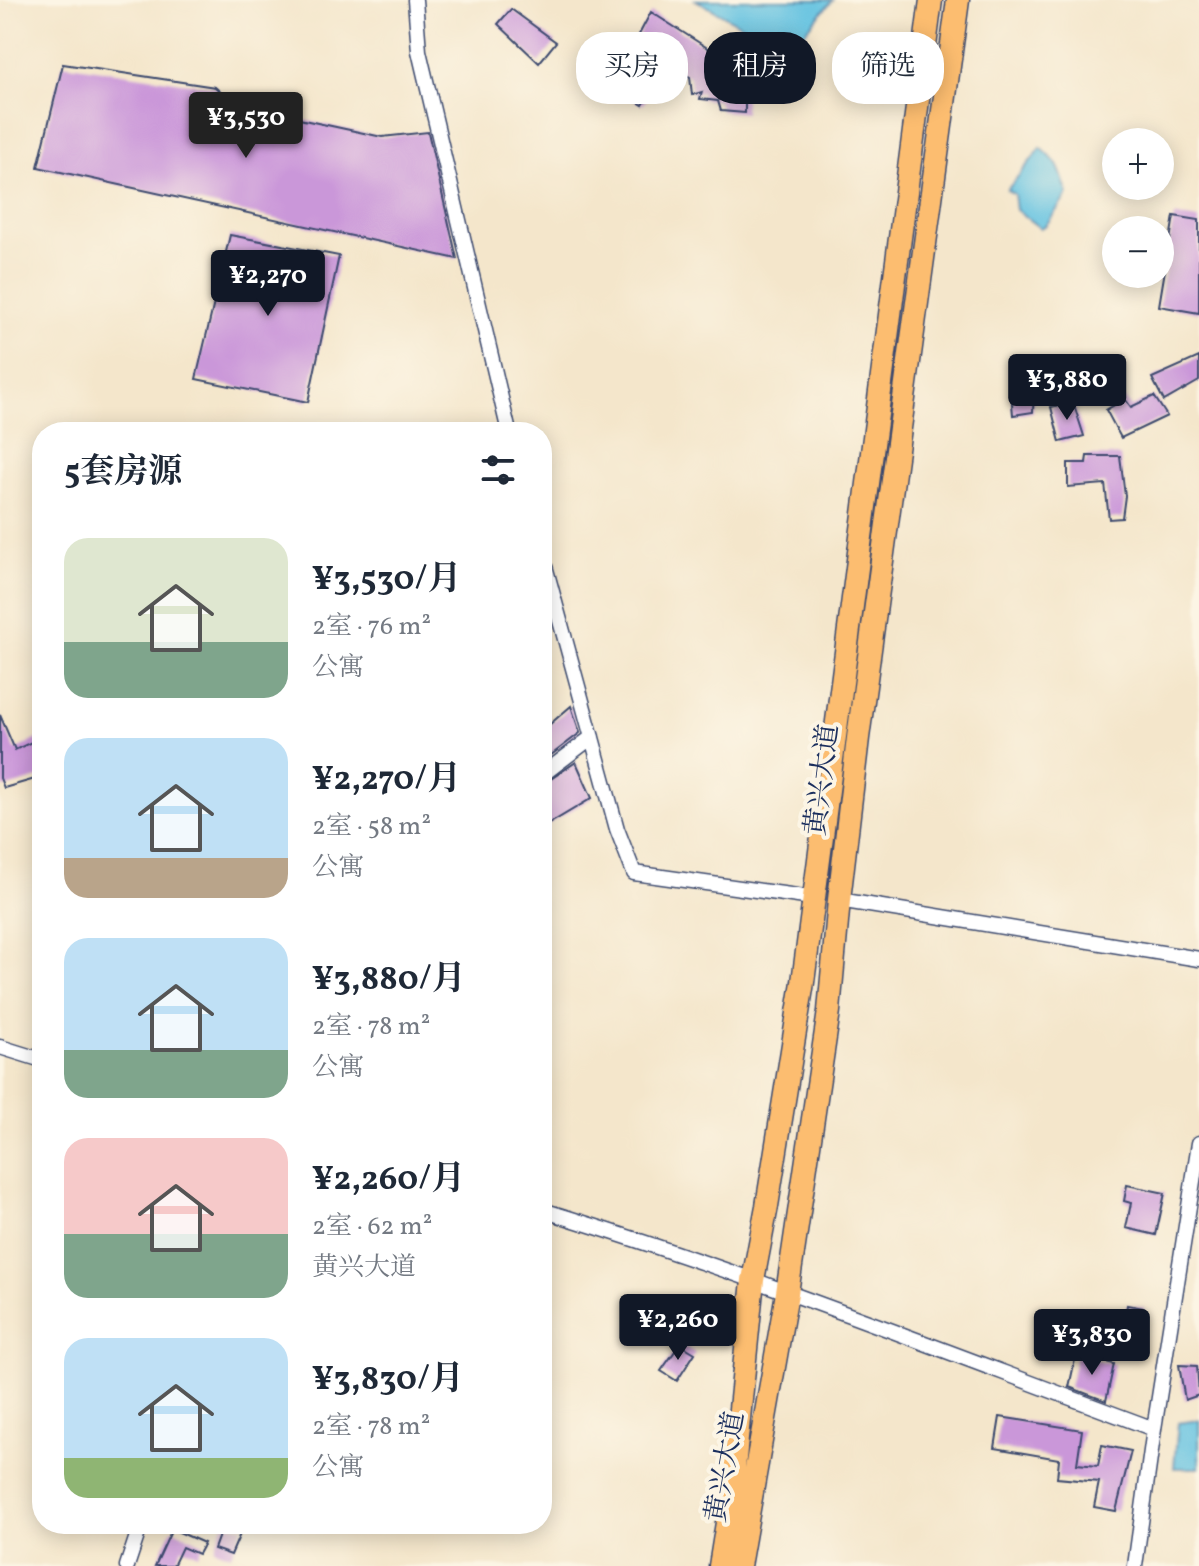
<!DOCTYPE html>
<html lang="zh">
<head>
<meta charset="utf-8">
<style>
  body { margin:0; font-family:Vollkorn,"Noto Serif SC",serif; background:#f6f6f7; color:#1f2937; height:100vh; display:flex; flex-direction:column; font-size:30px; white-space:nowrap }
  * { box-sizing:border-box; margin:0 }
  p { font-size:26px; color:#747a83 }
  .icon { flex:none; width:44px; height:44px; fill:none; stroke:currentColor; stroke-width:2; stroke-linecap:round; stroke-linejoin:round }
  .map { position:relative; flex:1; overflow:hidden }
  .side { position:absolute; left:32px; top:422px; width:520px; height:1112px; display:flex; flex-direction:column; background:#fff; border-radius:32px; box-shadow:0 4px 20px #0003 }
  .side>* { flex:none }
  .banner { position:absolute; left:576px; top:32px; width:502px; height:72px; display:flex; gap:16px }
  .buttons { position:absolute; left:1102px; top:128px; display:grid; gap:16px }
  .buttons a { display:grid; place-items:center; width:72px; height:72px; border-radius:50%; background:#fff; box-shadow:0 4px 20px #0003; font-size:40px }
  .price { position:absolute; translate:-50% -68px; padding:0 18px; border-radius:8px; background:#111827; color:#fff; font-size:26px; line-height:52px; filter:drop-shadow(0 2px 4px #0008) }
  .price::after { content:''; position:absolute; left:50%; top:48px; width:24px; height:18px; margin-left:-12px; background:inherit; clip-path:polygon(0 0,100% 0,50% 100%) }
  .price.selected { background:#222; color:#fff }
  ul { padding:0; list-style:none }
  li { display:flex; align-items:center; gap:24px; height:200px; padding:0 32px }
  li span { display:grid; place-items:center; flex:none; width:224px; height:160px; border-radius:24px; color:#555 }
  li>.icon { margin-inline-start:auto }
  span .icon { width:96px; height:96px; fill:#fffc; stroke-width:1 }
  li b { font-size:34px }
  h2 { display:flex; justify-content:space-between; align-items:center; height:96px; padding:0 32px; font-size:34px }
  .pill { padding:0 28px; border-radius:32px; background:#fff; box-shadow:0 4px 20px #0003; font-size:28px; line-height:72px }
  .pill.selected { background:#111827; color:#fff }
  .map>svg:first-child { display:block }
  .water { fill:#63c2e1; stroke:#3f78a0; stroke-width:2 }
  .building { fill:#ca97d9 }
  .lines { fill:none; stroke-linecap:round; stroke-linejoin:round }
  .minor-casing { stroke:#3c4a6e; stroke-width:17 }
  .highway-casing { stroke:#3c4a6e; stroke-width:25 }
  .minor { stroke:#fff; stroke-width:14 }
  .highway { stroke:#fcbd6f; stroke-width:22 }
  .labels { text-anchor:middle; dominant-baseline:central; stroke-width:8; stroke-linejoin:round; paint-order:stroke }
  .street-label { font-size:28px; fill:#1b2f5e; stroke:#fcf5e5 }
</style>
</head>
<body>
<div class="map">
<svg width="1199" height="1566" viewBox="0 0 1199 1566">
  <rect width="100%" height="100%" fill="#fcf5e5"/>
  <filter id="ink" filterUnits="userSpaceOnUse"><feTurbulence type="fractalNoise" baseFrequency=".0125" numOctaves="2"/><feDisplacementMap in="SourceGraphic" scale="16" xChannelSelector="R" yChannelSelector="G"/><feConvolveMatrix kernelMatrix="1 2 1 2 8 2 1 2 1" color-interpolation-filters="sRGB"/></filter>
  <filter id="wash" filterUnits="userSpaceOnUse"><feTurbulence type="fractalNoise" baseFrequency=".006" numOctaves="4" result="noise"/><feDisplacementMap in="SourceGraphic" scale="32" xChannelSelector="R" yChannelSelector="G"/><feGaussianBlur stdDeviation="1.8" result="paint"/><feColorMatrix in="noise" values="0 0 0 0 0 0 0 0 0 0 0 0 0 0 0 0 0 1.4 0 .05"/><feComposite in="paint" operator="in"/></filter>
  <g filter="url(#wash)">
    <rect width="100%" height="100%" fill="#f4e6cb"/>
    <!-- water -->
    <path class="water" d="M696,0H833L788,51Z
      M1041,148C1063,167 1058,169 1068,194L1046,225L1040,228L1016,210L1014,194L1007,190Z
      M1199,1420V1468H1174L1178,1423Z"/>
    <g id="blocks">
      <!-- building -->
      <path class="building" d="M511,9L556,42L539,63L498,24Z
        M651,12L731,63L729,77L745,87V113L721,111L718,101L700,99L702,92L692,95L690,77L666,66L643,105L613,87L608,73L614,62L624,63Z
        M63,64L215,87L224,95L216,117L271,126L276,114L382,137L428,132L457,259L38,167Z
        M1174,216L1199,220V313L1159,306Z
        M230,235L339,256L308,402L196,379Z
        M1199,357V381L1164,401L1152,378Z
        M1034,390L1033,412L1013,415L1011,391Z
        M1154,396L1167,416L1121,438L1106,410L1125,399L1131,407Z
        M1073,402L1084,436L1060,442L1051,407Z
        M1087,456H1120L1125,496L1122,518L1109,519L1105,484L1068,487V463H1086Z
        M571,706L580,733L542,762V731Z
        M0,715L15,750L42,737V777L4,788L0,778Z
        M576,762L592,798L542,828V785Z
        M1127,1185L1165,1193L1156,1235L1126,1228L1131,1203L1124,1201Z
        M1127,1305L1144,1308L1139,1336L1122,1333Z
        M680,1344L695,1353L677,1381L661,1371Z
        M1076,1355L1114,1364L1106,1401L1069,1387Z
        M1179,1365L1197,1366L1199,1395L1185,1400Z
        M1000,1417L1082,1430L1077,1464L1098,1466L1102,1445L1131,1451L1116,1511L1094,1507L1099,1482L1057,1478L1059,1459L995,1448Z
        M223,1524L243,1527L231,1555L214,1549Z
        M172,1529L204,1543L198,1554L182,1547L173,1566H155Z"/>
    </g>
  </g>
  <g filter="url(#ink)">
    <use href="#blocks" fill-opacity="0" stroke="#3c4a6e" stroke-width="2"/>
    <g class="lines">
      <defs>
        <path id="minor" d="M415,0L419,51L509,432
          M542,555L617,829L634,873L812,898
          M542,775L592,737
          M839,900L1199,959
          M0,1047L42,1060
          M542,1210C749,1273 951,1354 1154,1429
          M127,1566L141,1524
          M1135,1566L1154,1429L1199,1143"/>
        <path id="highway" d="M720,1566L731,1498L753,1280L767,1206L803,982L931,0
          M739,1566L787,1293L829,1011L839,900L858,738L958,0"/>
      </defs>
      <!-- minor casing -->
      <use href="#minor" class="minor-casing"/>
      <!-- highway casing -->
      <use href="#highway" class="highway-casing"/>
      <!-- minor -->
      <use href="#minor" class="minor"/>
      <!-- highway -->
      <use href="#highway" class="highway"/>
    </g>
  </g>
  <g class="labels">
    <!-- street labels -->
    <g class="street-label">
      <text transform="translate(823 780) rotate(-83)">黄兴大道</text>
      <text transform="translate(726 1467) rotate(-80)">黄兴大道</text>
    </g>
  </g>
</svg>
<div class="buttons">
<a>+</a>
<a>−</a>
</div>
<b class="price selected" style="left:246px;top:160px">¥3,530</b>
<b class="price" style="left:268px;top:318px">¥2,270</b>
<b class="price" style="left:1067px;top:422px">¥3,880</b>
<b class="price" style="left:678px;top:1362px">¥2,260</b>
<b class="price" style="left:1092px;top:1377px">¥3,830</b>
<div class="banner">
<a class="pill">买房</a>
<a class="pill selected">租房</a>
<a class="pill">筛选</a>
</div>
<section class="side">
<h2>5套房源<svg class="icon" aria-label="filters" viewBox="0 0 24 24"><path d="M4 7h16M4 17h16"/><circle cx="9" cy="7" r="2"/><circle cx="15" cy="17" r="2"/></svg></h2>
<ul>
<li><span style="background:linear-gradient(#dfe7d0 65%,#7fa58c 0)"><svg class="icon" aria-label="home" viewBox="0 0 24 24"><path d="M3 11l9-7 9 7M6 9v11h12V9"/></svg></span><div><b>¥3,530/月</b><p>2室 · 76 m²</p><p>公寓</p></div></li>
<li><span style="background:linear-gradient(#bfe0f5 75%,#b9a48a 0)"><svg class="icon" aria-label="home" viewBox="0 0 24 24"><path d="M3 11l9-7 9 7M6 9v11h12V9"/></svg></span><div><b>¥2,270/月</b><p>2室 · 58 m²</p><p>公寓</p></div></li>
<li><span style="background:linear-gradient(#bfe0f5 70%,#7fa58c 0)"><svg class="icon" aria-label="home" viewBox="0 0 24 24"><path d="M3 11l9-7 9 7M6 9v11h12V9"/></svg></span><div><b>¥3,880/月</b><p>2室 · 78 m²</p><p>公寓</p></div></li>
<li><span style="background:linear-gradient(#f6c9c9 60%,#7fa58c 0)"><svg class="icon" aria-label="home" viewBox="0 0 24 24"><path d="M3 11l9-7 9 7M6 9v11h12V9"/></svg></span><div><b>¥2,260/月</b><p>2室 · 62 m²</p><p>黄兴大道</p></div></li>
<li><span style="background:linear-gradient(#bfe0f5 75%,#8fb573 0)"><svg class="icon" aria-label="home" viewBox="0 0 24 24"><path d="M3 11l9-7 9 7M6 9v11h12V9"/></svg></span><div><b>¥3,830/月</b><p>2室 · 78 m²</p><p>公寓</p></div></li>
</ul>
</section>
</div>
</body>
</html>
